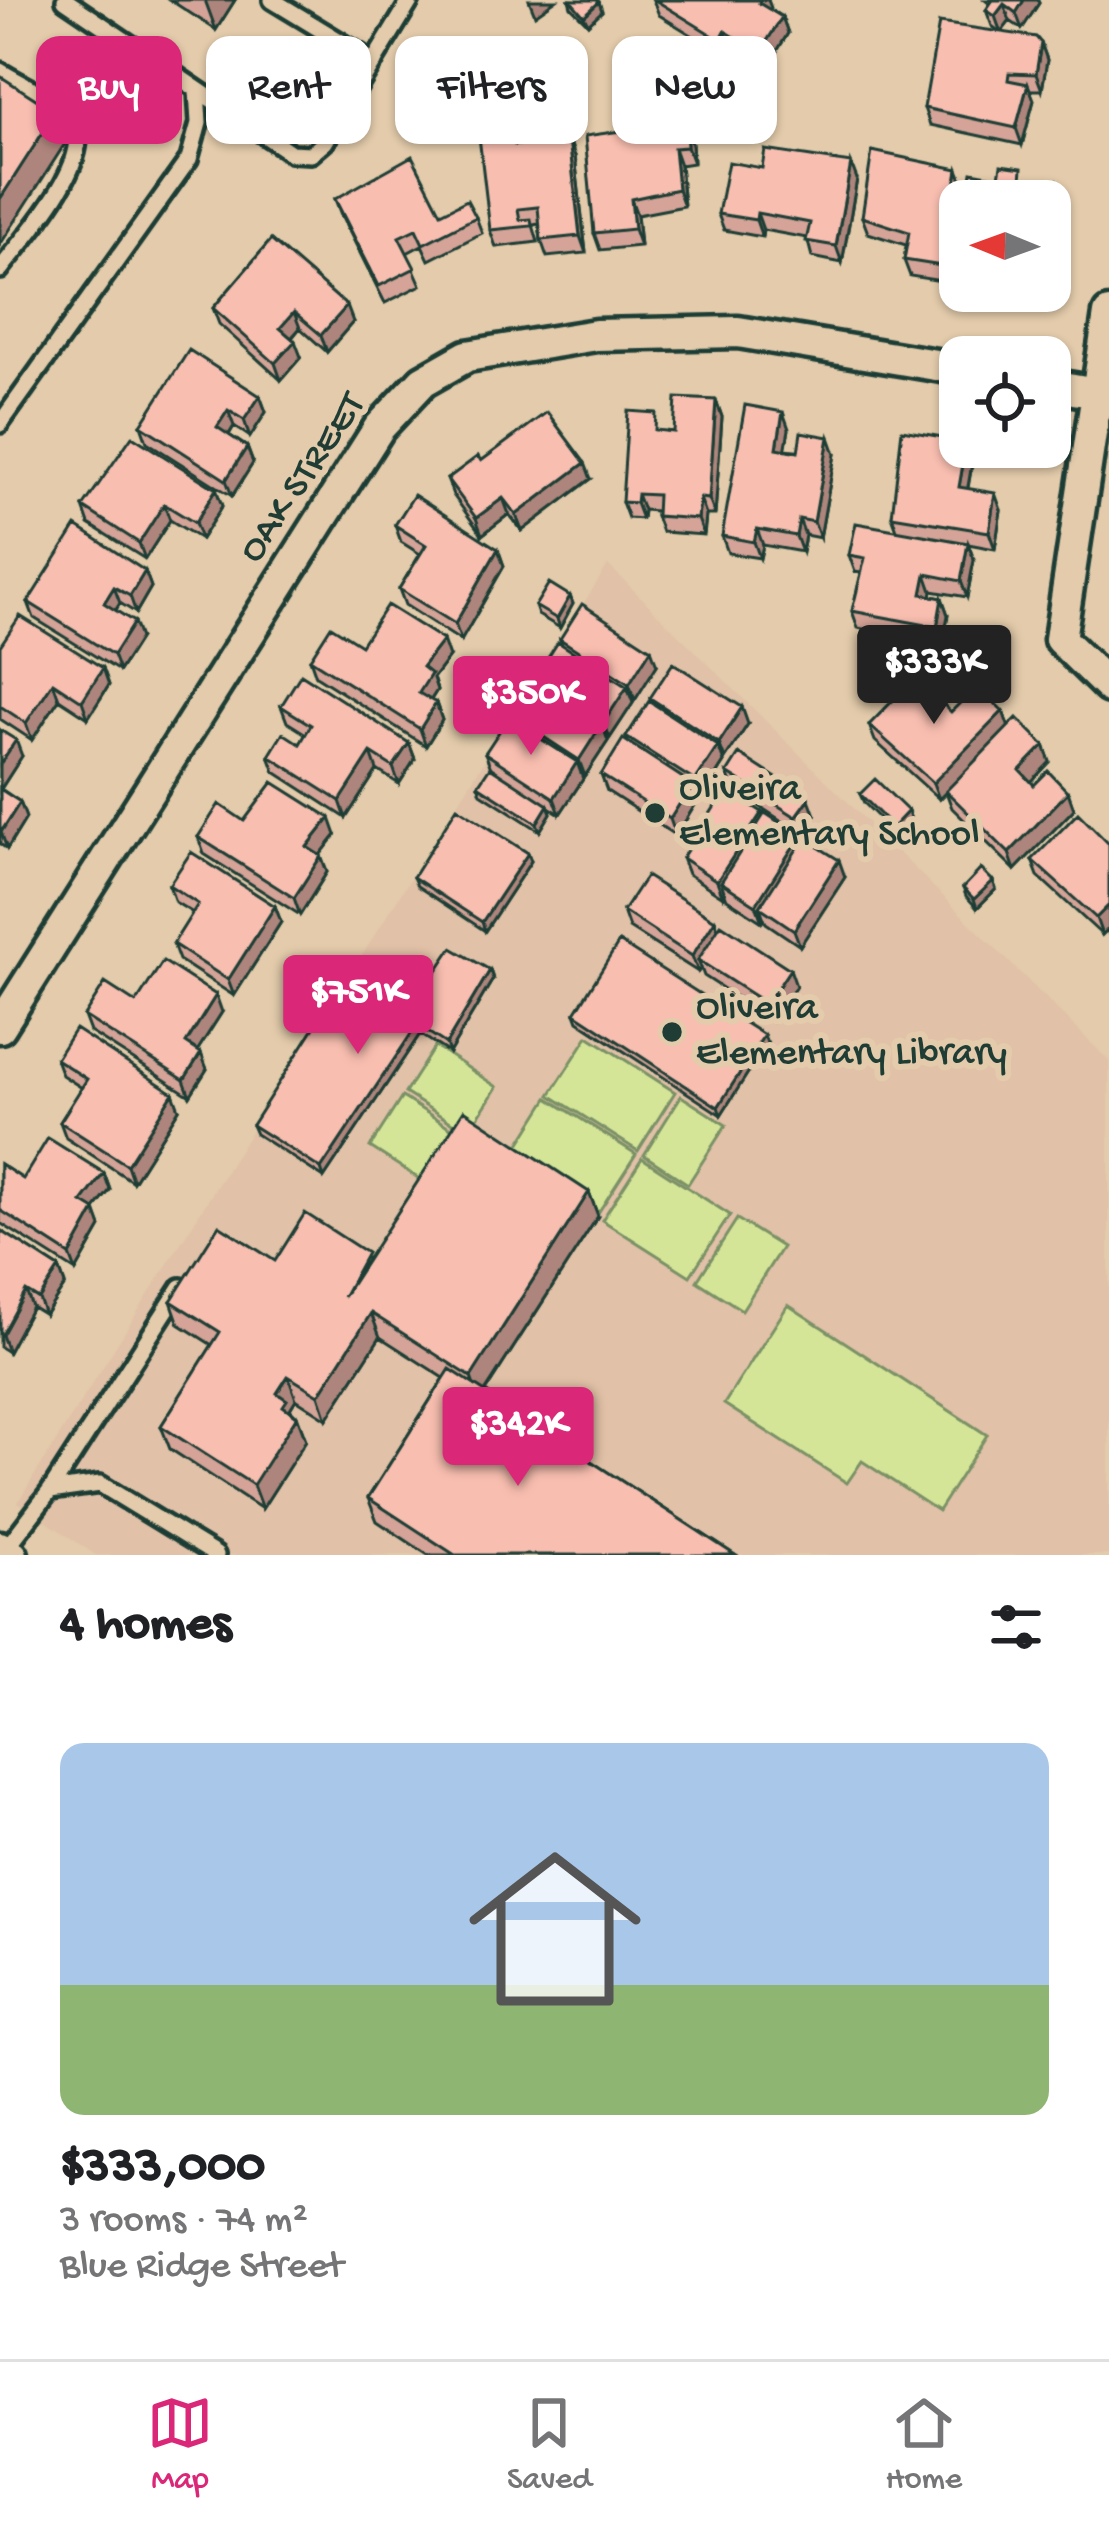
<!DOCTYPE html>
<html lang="en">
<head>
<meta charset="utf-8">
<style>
  body { margin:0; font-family:"Gochi Hand",sans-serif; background:#f6f6f6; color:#202124; height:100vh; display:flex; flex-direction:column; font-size:45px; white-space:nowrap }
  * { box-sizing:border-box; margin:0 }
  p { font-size:39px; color:#757577 }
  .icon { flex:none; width:66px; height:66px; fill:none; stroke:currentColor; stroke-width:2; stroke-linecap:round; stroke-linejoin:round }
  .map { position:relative; height:1555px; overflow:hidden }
  .side { display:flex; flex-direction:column; background:#fff; flex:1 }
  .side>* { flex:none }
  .hud { position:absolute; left:36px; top:36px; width:1038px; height:108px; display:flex; gap:24px }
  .needle { width:78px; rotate:271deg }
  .controls { position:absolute; left:939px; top:180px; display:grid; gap:24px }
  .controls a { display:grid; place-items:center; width:132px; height:132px; border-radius:24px; background:#fff; box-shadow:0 3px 9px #0004; font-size:60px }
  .price { position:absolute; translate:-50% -102px; padding:0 27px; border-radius:12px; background:#db2777; color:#fff; font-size:39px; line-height:78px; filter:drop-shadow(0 3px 6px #0008) }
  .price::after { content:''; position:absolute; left:50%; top:72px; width:36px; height:27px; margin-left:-18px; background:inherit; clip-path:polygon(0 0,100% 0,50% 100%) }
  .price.current { background:#222; color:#fff }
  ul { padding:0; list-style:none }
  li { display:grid; align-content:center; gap:24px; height:636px; padding:0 60px }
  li+li { border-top:3px solid #e0e0e0 }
  li span { display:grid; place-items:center; height:372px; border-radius:24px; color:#555 }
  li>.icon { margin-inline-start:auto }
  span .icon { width:216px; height:216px; fill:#fffc; stroke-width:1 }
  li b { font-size:51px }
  h2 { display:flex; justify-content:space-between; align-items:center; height:144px; padding:0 60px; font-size:51px }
  .tag { padding:0 42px; border-radius:24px; background:#fff; box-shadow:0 3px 9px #0004; font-size:42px; line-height:108px }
  .tag.current { background:#db2777; color:#fff }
  .dock { display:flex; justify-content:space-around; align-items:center; height:168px; border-top:3px solid #e0e0e0; background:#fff; font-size:33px; color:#757577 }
  .dock a { display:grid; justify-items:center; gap:6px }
  .dock .current { color:#db2777 }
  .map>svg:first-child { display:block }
  .built { fill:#e1c1a7 }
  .green { fill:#d5e598; stroke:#7a9166; stroke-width:3 }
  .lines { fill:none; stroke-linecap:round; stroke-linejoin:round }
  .lane-casing { stroke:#1f3d34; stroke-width:24 }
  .street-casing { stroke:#1f3d34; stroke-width:39 }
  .lane { stroke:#e3cbab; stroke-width:15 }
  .street { stroke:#e3cbab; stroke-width:30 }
  .wall { fill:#d5a397; stroke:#1f3d34; stroke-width:3 }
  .shaded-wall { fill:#ae857b; stroke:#1f3d34; stroke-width:3 }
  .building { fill:#f8beb0; stroke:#1f3d34; stroke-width:3 }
  .poi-dot { fill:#1f3d34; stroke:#e3cbab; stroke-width:4.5 }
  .labels { text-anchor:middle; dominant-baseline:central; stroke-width:12; stroke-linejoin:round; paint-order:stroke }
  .street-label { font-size:39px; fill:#1f3d34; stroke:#e3cbab }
  .poi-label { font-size:39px; fill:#1f3d34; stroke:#e3cbab; text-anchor:start }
</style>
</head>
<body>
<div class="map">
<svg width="1109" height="1555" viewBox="0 0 1109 1555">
  <rect width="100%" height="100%" fill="#e3cbab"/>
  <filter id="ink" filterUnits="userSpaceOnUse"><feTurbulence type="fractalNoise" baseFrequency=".00833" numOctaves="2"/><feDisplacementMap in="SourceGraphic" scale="24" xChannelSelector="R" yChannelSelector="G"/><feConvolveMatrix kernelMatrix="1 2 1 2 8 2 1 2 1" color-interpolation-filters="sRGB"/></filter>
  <g filter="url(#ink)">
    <!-- built -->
    <path class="built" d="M608,565L1109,1061V1555H96L18,1502Z"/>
    <!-- green -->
    <path class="green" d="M588,1036L675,1092L638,1151L550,1095Z
      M435,1046L497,1087L468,1133L405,1093Z
      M681,1096L726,1125L688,1184L644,1155Z
      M402,1097L465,1137L432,1187L370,1147Z
      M548,1098L636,1154L598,1213L511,1157Z
      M642,1158L730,1215L690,1276L602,1220Z
      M737,1219L782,1247L742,1310L697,1281Z
      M788,1305L987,1435L938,1511L862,1461L847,1483L724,1404Z"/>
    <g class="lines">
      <defs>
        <path id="lane" d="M65,0L291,153L311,154L325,142L411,0
          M272,0L374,62
          M0,71C20,84 57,99 71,117C101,156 23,239 0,270
          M0,424L189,159L199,123L197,90
          M50,1491L181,1287
          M5,1550L50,1491L100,1484L216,1555"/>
        <path id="street" d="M1109,314L1060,639L1109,687
          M1050,385L1109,395
          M0,1027L379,428L423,381L467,356L596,335L738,332L960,369
          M0,1547L12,1555"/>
      </defs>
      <!-- lane casing -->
      <use href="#lane" class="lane-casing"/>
      <!-- street casing -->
      <use href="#street" class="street-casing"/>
      <!-- lane -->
      <use href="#lane" class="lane"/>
      <!-- street -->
      <use href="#street" class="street"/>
    </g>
    <!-- wall -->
    <path class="wall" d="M170,0H235L216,30Z
      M569,0L599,2L602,11L588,24L571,7Z
      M653,0H768L770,10L782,17L788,33L766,69L731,47L726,56L659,15Z
      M985,0H1038L1039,3L1022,29L1010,21L1001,32L1041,43L1047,60L1042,90H1030L1034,100L1022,145L930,125L924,108L1000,32L992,26L986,10L990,4Z
      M512,124L519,144L575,156L586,253L547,257L541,240L539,224L533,225L538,242L496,247L490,230Z
      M686,127L692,144L693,163L680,165L684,206L637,215L640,246L600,250L594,233L673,129Z
      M762,168L857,179L842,263L812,257L807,238L763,230L762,237L724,230L718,214Z
      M964,185L948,282L910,276L904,260L906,245L868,233L862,217Z
      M335,199L476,217L482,233L429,260L422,245L407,253L421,285L385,303L341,215Z
      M271,240L353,322L327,352L300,328L292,338L301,357L281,380L219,324L213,308Z
      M260,396L266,412L250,437L234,426L229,435L247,447L253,463L232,496L147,442L141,425Z
      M716,400L722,417L715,515H706L704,535L662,532L656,516V511L643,510L642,519L628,518L622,502L662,431L674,432Z
      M789,429L785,449L835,454L820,538L805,535L802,552L763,545L760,558L728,553L722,536Z
      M973,458L968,488L1001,510L995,549L968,544L974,560L967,597L932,591L931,596L942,598L948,615L943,644L858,628L852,611L861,573L855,572L849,555L897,530L892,516Z
      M481,461L591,479L522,531L509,514L482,535L453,495L447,479Z
      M216,489L222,506L201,539L170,520L145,559L89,524L83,507Z
      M395,525L498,549L504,566L461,641L405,605L399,589L420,554L401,542Z
      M145,571L151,587L136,613L120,603L116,610L140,638L119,671L34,618L28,602Z
      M570,596L573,604L560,628L538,615L535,606Z
      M560,639L657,665L635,700L631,698L633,703L610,738L606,736L608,741L585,776L581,774L583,779L560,814L549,807L551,813L540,831L481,793L478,785L491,768L485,753L512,720L510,715L536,682L535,678L562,645Z
      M361,645L449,657L433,678L437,690L431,700L436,703L442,720L426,746L316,676L310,659Z
      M0,646L103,668L109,685L88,718L59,699L32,740L0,719Z
      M650,698L748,724L725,759L722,757L724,762L701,798L696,795L698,800L676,836L607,791L601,775L628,742L626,737L652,704Z
      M281,706L409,743L415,759L399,784L377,770L346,818L275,772L269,756L300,744L306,734L287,722Z
      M1003,711L1008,727L1044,745L1050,762L1031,782L1034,785L1068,792L1074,809L1015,870L952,808L946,792L939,799L875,741L869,725L951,712Z
      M0,730L22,756L1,789L20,802L26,818L7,849L0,844Z
      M727,773L815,815L802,834L733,789Z
      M860,794L908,811L911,820L896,835L864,803Z
      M762,812L763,816L802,841L845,877L800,946L766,923L764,919L762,922L727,899L725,894L723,897L688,874L682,858Z
      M244,821L336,835L320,855L327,872L300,915L204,854L198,837Z
      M1109,844V935L1107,930L1102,935L1038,876L1032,860Z
      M528,853L531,861L485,931L417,886L413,877Z
      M993,881L996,889L977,908L966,896L963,888Z
      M169,885L275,906L281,922L234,996L179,960L173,944L193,913L175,902Z
      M623,911L715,920L718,929L796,986L773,1021L704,976L701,968L698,972L629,928Z
      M490,970L493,979L449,1053L420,1034L324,1178L256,1134L252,1125L405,1018Z
      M136,1003L222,1012L197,1051L207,1069L190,1096L90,1032L84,1016Z
      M575,1013L767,1043L721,1115L578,1021Z
      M56,1059L179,1109L133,1182L66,1138L60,1122L82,1088L62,1075Z
      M0,1164L23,1179L104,1173L110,1190L94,1210L101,1227L76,1271L0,1223Z
      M589,1192L598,1216L485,1392L735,1555H428L377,1521L368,1498L444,1378L380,1337L327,1419L296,1399L290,1409L297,1416L306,1440L262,1509L170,1449L161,1426L212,1345L179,1324L171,1301L275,1261L368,1258Z
      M0,1230L59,1268L65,1285L45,1315L32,1307L8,1352L0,1347Z"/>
    <!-- shaded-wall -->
    <path class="shaded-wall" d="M205,0H235L216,30Z
      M529,0H556L535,15Z
      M760,0H768L771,8L765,19L759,3Z
      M1024,0H1038L1039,3L1022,29L1016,13Z
      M599,2L602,11L588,24L584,16Z
      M1004,4L1010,21L1001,33L995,16Z
      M782,17L788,33L766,69L760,52Z
      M725,31L731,47L726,56L720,40Z
      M1041,43L1047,60L1042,90L1036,74Z
      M1028,84L1034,100L1022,145L1016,128Z
      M56,112L66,142L0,245V199Z
      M686,127L692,144L693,163L687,147Z
      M569,139L575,156L586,253L580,236Z
      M674,148L680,165L684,206L678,189Z
      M851,163L857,179L842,263L836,246Z
      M958,169L964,185L948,282L942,266Z
      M1058,183L1064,199L1050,288V233Z
      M631,199L637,215L640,246L634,229Z
      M757,213L763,230L762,237L756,220Z
      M347,306L353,322L327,352L321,335Z
      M294,312L300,328L286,344L280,328Z
      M295,341L301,357L281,380L275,363Z
      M260,396L266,412L250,437L244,420Z
      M716,400L722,417L715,515L709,499Z
      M228,410L234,426L223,444L217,427Z
      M783,412L789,429L783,464L777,448Z
      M829,437L835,454L820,538L814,522Z
      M247,447L253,463L232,496L226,480Z
      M966,447H969L973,458L965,503L959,487Z
      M585,463L591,479L522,531L516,515Z
      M216,489L222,506L201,539L195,523Z
      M995,493L1001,510L995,549L989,532Z
      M637,494L643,510L642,519L636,503Z
      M503,498L509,514L482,535L476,518Z
      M700,498L706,515L704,535L698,519Z
      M164,504L170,520L145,559L139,543Z
      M799,519L805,535L802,552L796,536Z
      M757,529L763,545L760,558L754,542Z
      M968,543L974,560L967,597L961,581Z
      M498,549L504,566L461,641L455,624Z
      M145,571L151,587L136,613L130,596Z
      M926,574L932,591L928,611L922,594Z
      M114,587L120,603L110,619L104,603Z
      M570,596L573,604L560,628L557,619Z
      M942,598L948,615L943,644L937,627Z
      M134,622L140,638L119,671L113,655Z
      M443,640L449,657L433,678L437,690L425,709L419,693L422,667Z
      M651,649L657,665L635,700L629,684Z
      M103,668L109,685L88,718L82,701Z
      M53,682L59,699L32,740L26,723Z
      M627,687L633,703L610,738L604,722Z
      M436,703L442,720L426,746L420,729Z
      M742,707L748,724L725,759L719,743Z
      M1003,711L1009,728L939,799L933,783Z
      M602,724L608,741L585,776L579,760Z
      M16,740L22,756L0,790V764Z
      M409,743L415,759L399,784L393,767Z
      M1044,745L1050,762L1026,787L1020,770Z
      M718,746L724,762L701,798L695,781Z
      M371,753L377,770L346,818L340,801Z
      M577,762L583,779L560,814L554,798Z
      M692,784L698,800L676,836L670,819Z
      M1068,792L1074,809L1015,870L1009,853Z
      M809,799L815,815L802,834L796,817Z
      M20,802L26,818L7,849L1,832Z
      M548,805L551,813L540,831L537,823Z
      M908,811L911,820L896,835L893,827Z
      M762,812L768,828L721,882L725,894L723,897L717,881Z
      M330,818L336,835L313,864L307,847Z
      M800,836L806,853L760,907L764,919L762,922L756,905Z
      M528,853L531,861L485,931L482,922Z
      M321,856L327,872L300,915L294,898Z
      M839,860L845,877L800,946L794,930Z
      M993,881L996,889L977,908L974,899Z
      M1109,905V928L1102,935L1096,918Z
      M275,906L281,922L234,996L228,980Z
      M715,920L721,937L698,960L701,968L698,972L692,956Z
      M790,969L796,986L773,1021L767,1004Z
      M490,970L493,979L449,1053L446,1044Z
      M216,995L222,1012L192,1059L186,1043Z
      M417,1025L420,1034L324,1178L321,1169Z
      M764,1035L767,1043L721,1115L718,1107Z
      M201,1053L207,1069L190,1096L184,1080Z
      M173,1093L179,1109L133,1182L127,1165Z
      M104,1173L110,1190L88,1218L82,1202Z
      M589,1192L598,1216L479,1401L471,1377Z
      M95,1210L101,1227L76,1271L70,1255Z
      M59,1268L65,1285L45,1315L39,1299Z
      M26,1291L32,1307L8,1352L2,1335Z
      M371,1313L380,1337L327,1419L319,1395Z
      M288,1376L296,1399L290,1409L294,1421L297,1416L306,1440L262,1509L253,1485L277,1393Z"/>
    <!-- building -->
    <path class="building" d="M570,0H597L599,2L584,16Z
      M655,0H760L759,3L782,17L760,52L725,31L720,40Z
      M993,0H1024L1016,13L1004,4L995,16L986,10Z
      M939,23L1036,37L1041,43L1036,74L1009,73L1008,80L1028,84L1016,128L924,108Z
      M0,76L56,112L0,199Z
      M512,124L515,145L569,139L580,236L541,240L538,207L518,209L520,220L531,219L532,226L490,230L478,128Z
      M672,124V129L686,127L687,147L674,148L678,189L631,199L634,229L594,233L585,136Z
      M765,150L851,163L836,246L806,241L810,223L757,213L756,220L718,214L728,162L762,168Z
      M872,151L958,169L942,266L904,260L909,232L862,217Z
      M412,156L441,213L467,200L476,217L423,244L416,229L399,237L415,268L379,286L335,199Z
      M1001,165L1022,168L1021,180L1058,183L1050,233V201H967L972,172L999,177Z
      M271,240L347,306L321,335L294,312L280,328L295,341L275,363L213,308Z
      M960,243V271H955Z
      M189,350L260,396L244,420L228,410L217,427L247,447L226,480L141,425Z
      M676,398L716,400L709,499L700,498L698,519L656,516L657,495L637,494L636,503L622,502L628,411L656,413L655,430L674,432Z
      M745,405L783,412L777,448L798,452L801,432L829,437L814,522L799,519L796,536L757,529L754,542L722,536Z
      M547,412L585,463L516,515L503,498L476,518L447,479L478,456L481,461Z
      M902,430L960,440V447H966L959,487L995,493L989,532L892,516Z
      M132,436L216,489L195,523L164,504L139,543L83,507Z
      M414,495L498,549L455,624L399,589L426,545L395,525Z
      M856,523L968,543L961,581L926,574L922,594L942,598L937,627L852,611L865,558L849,555Z
      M76,526L145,571L130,596L114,587L104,603L134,622L113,655L28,602Z
      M549,583L570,596L557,619L535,606Z
      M582,604L651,649L629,684L560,639Z
      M387,605L443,640L422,667L431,674L419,693L436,703L420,729L310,659L331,626L361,645Z
      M20,616L103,668L82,701L53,682L26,723L0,706V646Z
      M558,642L627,687L604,722L535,678Z
      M673,663L742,707L719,743L650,698Z
      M301,674L409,743L393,767L371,753L340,801L269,756L283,733L300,744L311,725L281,706Z
      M916,677L951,712L977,686L1003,711L933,783L869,725Z
      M533,680L602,724L579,760L510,715Z
      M649,701L718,746L695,781L626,737Z
      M508,718L577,762L554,798L485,753Z
      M1017,718L1044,745L1020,770L1034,785L1048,771L1068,792L1009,853L946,791Z
      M0,730L16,740L0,764Z
      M623,739L692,784L670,819L601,775Z
      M739,754L809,799L796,817L727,773Z
      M490,767L548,805L537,823L478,785Z
      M875,779L908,811L893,827L860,794Z
      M273,782L330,818L307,847L321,856L294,898L198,837L219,804L244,821Z
      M0,789L20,802L1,832L0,831Z
      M726,789L762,812L717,881L682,858Z
      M457,807L528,853L482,922L413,877Z
      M765,813L800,836L756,905L721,882Z
      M1078,813L1109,844V905L1096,918L1032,860Z
      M804,838L839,860L794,930L760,907Z
      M191,852L275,906L228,980L173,944L198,904L169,885Z
      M981,869L993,881L974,899L963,888Z
      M646,876L715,920L692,956L623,911Z
      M721,924L790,969L767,1004L698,960Z
      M619,942L764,1035L718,1107L575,1013Z
      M452,948L490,970L446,1044L417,1025L321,1169L252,1125L345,979L405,1018Z
      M163,961L216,995L186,1043L201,1053L184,1080L84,1016L105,983L136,1003Z
      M75,1029L173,1093L127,1165L60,1122L87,1079L56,1059Z
      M464,1110L589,1192L471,1377L371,1313L319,1395L288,1376L277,1393L287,1400L283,1406L297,1416L253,1485L161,1426L220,1332L171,1301L219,1225L275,1261L305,1213L367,1253L343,1297Z
      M48,1138L104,1173L82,1202L95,1210L70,1255L0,1210V1164L23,1179Z
      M0,1230L59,1268L39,1299L26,1291L2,1335L0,1334Z
      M450,1369L735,1555H455L368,1498Z"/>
  </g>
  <!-- markers -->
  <g class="poi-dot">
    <circle cx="655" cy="813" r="12"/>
    <circle cx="672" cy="1032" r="12"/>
  </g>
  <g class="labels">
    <!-- street labels -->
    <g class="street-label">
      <text transform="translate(304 479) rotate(-56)">OAK STREET</text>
    </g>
    <!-- poi labels -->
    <g class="poi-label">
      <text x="679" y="791">Oliveira<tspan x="679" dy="45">Elementary School</tspan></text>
      <text x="696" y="1010">Oliveira<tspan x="696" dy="45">Elementary Library</tspan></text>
    </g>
  </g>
</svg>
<div class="controls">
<a><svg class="needle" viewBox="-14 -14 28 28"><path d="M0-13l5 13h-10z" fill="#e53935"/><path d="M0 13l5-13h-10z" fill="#757577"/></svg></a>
<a><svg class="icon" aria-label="locate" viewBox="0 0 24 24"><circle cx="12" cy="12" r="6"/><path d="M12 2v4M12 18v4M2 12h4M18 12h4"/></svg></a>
</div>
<b class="price current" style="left:934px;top:727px">$333K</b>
<b class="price" style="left:531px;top:758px">$350K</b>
<b class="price" style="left:358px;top:1057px">$751K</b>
<b class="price" style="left:518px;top:1489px">$342K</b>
<div class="hud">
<a class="tag current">Buy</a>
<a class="tag">Rent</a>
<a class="tag">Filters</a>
<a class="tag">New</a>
</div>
</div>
<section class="side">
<h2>4 homes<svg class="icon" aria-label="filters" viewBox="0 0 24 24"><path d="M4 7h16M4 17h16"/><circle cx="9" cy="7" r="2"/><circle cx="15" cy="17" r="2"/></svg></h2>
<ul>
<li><span style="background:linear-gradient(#a9c7e8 65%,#8fb573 0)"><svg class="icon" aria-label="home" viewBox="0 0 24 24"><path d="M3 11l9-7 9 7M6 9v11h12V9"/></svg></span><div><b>$333,000</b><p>3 rooms · 74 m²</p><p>Blue Ridge Street</p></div></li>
</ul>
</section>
<nav class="dock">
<a class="current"><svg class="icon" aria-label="map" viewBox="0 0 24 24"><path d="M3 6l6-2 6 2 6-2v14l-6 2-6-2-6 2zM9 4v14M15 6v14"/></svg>Map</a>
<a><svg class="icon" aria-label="saved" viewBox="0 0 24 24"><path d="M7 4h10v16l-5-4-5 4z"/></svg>Saved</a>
<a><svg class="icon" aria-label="home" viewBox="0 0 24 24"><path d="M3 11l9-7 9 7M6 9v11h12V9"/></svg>Home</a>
</nav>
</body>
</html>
